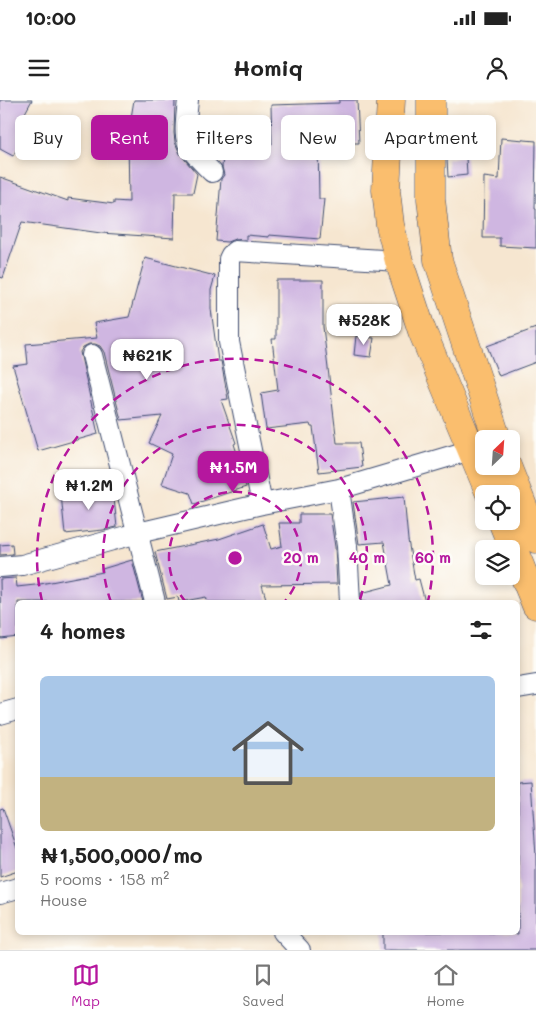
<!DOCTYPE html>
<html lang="en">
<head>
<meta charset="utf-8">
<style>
  body { margin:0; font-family:Mali,sans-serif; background:#f6f6f6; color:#222; height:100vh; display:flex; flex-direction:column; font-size:19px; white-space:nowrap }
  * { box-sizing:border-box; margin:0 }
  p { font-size:16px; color:#767676 }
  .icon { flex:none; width:28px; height:28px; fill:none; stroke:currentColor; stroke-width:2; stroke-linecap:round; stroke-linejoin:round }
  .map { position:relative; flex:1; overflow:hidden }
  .side { position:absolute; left:15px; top:500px; width:505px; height:335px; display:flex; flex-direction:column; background:#fff; border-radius:8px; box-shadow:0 2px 8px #0003 }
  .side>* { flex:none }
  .guide { position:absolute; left:15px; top:15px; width:506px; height:45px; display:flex; gap:10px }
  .needle { width:32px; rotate:25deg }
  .tools { position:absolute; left:475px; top:330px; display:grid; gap:10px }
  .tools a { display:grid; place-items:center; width:45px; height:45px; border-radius:8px; background:#fff; box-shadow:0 2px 8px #0003; font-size:25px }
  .price { position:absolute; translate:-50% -42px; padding:0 11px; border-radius:10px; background:#fff; color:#222; font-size:16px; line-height:32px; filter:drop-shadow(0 1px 2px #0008) }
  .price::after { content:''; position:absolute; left:50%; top:30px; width:15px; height:11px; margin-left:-8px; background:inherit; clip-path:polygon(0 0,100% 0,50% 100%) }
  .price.selected { background:#b5179e; color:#fff }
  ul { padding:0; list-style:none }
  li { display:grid; align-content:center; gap:10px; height:265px; padding:0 25px }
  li+li { border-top:1px solid #e0e0e0 }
  li span { display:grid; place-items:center; height:155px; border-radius:8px; color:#555 }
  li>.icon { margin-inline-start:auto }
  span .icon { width:90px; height:90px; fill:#fffc; stroke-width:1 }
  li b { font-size:21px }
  h2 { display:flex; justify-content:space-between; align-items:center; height:60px; padding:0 25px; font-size:21px }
  .pill { padding:0 18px; border-radius:8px; background:#fff; box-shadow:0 2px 8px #0003; font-size:18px; line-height:45px }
  .pill.selected { background:#b5179e; color:#fff }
  .status { display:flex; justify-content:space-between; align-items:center; height:35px; padding:0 25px; background:#fff; direction:ltr }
  .status svg { height:14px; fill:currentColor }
  header { display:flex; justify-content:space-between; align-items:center; height:65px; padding:0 25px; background:#fff; font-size:22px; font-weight:700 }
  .menu { display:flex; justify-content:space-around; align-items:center; height:70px; border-top:1px solid #e0e0e0; background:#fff; font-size:14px; color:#767676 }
  .menu a { display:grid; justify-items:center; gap:2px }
  .menu .selected { color:#b5179e }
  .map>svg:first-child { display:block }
  .building { fill:#cfb6e1 }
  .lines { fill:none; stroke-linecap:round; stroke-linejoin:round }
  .street-casing { stroke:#3c4a6f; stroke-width:22 }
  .primary-casing { stroke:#3c4a6f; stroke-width:29 }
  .street { stroke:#fff; stroke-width:20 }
  .primary { stroke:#fabe6e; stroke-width:28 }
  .ring { fill:none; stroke:#b5179e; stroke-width:2.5; stroke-dasharray:9 6 }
  .centre { fill:#b5179e; stroke:#fdfcf7; stroke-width:2.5 }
  .ring-label { font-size:15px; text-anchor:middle; font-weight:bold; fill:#b5179e; stroke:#fdfcf7; stroke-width:5; stroke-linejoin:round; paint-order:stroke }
</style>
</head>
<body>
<div class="status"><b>10:00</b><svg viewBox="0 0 49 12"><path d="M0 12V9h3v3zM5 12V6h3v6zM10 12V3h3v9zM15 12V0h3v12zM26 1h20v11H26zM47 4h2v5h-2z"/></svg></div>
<header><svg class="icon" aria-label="menu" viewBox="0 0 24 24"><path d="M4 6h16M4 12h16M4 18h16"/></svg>Homiq<svg class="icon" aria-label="person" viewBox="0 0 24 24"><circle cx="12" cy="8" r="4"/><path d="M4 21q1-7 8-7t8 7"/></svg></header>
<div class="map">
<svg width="536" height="850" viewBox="0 0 536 850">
  <rect width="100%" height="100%" fill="#fdfcf7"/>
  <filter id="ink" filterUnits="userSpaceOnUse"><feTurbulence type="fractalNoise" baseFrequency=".02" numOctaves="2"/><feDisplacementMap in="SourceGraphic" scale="10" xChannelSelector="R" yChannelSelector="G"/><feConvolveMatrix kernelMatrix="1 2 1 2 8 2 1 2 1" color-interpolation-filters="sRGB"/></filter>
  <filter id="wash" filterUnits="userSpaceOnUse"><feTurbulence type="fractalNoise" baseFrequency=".0096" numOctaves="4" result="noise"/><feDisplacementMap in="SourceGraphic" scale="20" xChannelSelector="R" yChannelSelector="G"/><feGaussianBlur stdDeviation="1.12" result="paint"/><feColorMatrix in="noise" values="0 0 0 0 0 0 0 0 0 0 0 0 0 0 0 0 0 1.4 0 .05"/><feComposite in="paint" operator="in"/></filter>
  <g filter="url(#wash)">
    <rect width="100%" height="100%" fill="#f6e6d0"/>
    <g id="blocks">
      <!-- building -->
      <path class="building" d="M0,0H32L25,13L34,18L13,56L0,49Z
        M134,0H175L174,33L175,42L180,54L197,74L193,93H175L174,138L101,133L22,122L3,178L0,177V77L68,101V98L114,104V101L129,102L128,36Z
        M339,0H357L359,43H318L319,99H324L320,139L269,135V137L246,135V140L235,139L227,142L216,141L221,79L224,75L222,67L224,45L272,44L271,5L339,3Z
        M198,30L207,32L204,46L198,37Z
        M501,38L536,41L535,109H536V148L500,146V138H483L484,77L499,79Z
        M466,57L467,75L448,77L447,59Z
        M145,158L215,176L211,190V209L218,261H221L228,299L221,300L236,343L234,344L243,372L246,387L194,404L190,393L162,384L172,354L149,343L162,316L121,320L104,252L100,246L95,244H89L83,247L80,252L98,334L38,351L13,266L28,264L26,244L97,238L94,223L129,217Z
        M276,180H323V227L337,343H359L362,367L319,372L313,327H311L310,324L266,329L261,293L278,290L272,239H276Z
        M536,228V262L499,276L487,246Z
        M356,236L374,238L371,257L354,255Z
        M113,389L117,427L103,430L65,434L61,394Z
        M404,397L408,440L415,480L419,479L425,502H362L361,493L392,485L384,442L359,444L353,402Z
        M299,414H330L335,447L337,484L262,485L267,502H208L206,497L179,502L178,497L167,499L155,452L219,439L263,424L271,449L282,446L279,423H299Z
        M12,444L13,454L0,455V445Z
        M132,460L143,502H18V537L1,539L0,479L16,478L17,487L35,485L103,472L102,469Z
        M531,681L536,756V850H383V832H473L518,834V682Z
        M3,708L18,751V771L0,777V709Z"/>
    </g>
  </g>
  <g filter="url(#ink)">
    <use href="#blocks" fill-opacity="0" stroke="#3c4a6f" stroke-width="1"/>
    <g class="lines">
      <defs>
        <path id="street" d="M188,0C184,42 181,41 212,72
          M92,255L155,502
          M339,389L347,446L350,502
          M262,404L229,242V159L231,155L235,151L399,161
          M0,467L22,465L138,433L262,404L339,389L471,350
          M518,588L536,585
          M0,614L18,609
          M0,793L18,788
          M283,832L300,850"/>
        <path id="primary" d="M391,0L386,90L390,125L399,161L422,231L490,394
          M431,0V99L438,160L497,339
          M507,366L536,439
          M502,421L536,505"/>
      </defs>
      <!-- street casing -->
      <use href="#street" class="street-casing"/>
      <!-- primary casing -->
      <use href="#primary" class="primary-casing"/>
      <!-- street -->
      <use href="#street" class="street"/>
      <!-- primary -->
      <use href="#primary" class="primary"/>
    </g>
  </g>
  <!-- distance rings -->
  <g class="ring">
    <path d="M186 502A66 66 0 1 1 284 502"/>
    <path d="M111 502A132 132 0 1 1 359 502"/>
    <path d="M42 501A198 198 0 1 1 428 501"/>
  </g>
  <circle cx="235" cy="458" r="8" class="centre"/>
  <g class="ring-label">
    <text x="301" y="463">20 m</text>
    <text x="367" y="463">40 m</text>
    <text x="433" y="463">60 m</text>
  </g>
</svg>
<div class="tools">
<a><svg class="needle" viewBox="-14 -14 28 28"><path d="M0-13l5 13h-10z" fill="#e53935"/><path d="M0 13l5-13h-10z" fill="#767676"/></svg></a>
<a><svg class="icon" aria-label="locate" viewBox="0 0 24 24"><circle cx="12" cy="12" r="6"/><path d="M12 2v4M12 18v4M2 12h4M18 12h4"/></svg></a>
<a><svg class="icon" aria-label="layers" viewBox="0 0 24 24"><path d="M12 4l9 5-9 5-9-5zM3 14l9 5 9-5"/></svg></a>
</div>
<b class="price" style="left:364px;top:246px">₦528K</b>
<b class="price" style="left:147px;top:281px">₦621K</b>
<b class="price selected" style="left:233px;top:393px">₦1.5M</b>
<b class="price" style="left:89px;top:411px">₦1.2M</b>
<div class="guide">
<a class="pill">Buy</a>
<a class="pill selected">Rent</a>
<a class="pill">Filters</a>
<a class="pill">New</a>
<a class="pill">Apartment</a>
</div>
<section class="side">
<h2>4 homes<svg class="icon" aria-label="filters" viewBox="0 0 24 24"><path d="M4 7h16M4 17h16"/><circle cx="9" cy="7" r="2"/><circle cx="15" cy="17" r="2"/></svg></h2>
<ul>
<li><span style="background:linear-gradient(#a9c7e8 65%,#c2b280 0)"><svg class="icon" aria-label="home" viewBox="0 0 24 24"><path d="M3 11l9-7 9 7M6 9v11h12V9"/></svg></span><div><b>₦1,500,000/mo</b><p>5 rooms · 158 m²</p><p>House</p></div></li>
</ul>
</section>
</div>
<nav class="menu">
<a class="selected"><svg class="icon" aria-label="map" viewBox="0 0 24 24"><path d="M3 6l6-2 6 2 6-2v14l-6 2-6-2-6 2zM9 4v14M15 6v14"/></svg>Map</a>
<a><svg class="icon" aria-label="saved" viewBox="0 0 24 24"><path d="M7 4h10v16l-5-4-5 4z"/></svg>Saved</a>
<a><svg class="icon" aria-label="home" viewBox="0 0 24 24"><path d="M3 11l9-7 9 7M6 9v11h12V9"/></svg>Home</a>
</nav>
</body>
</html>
